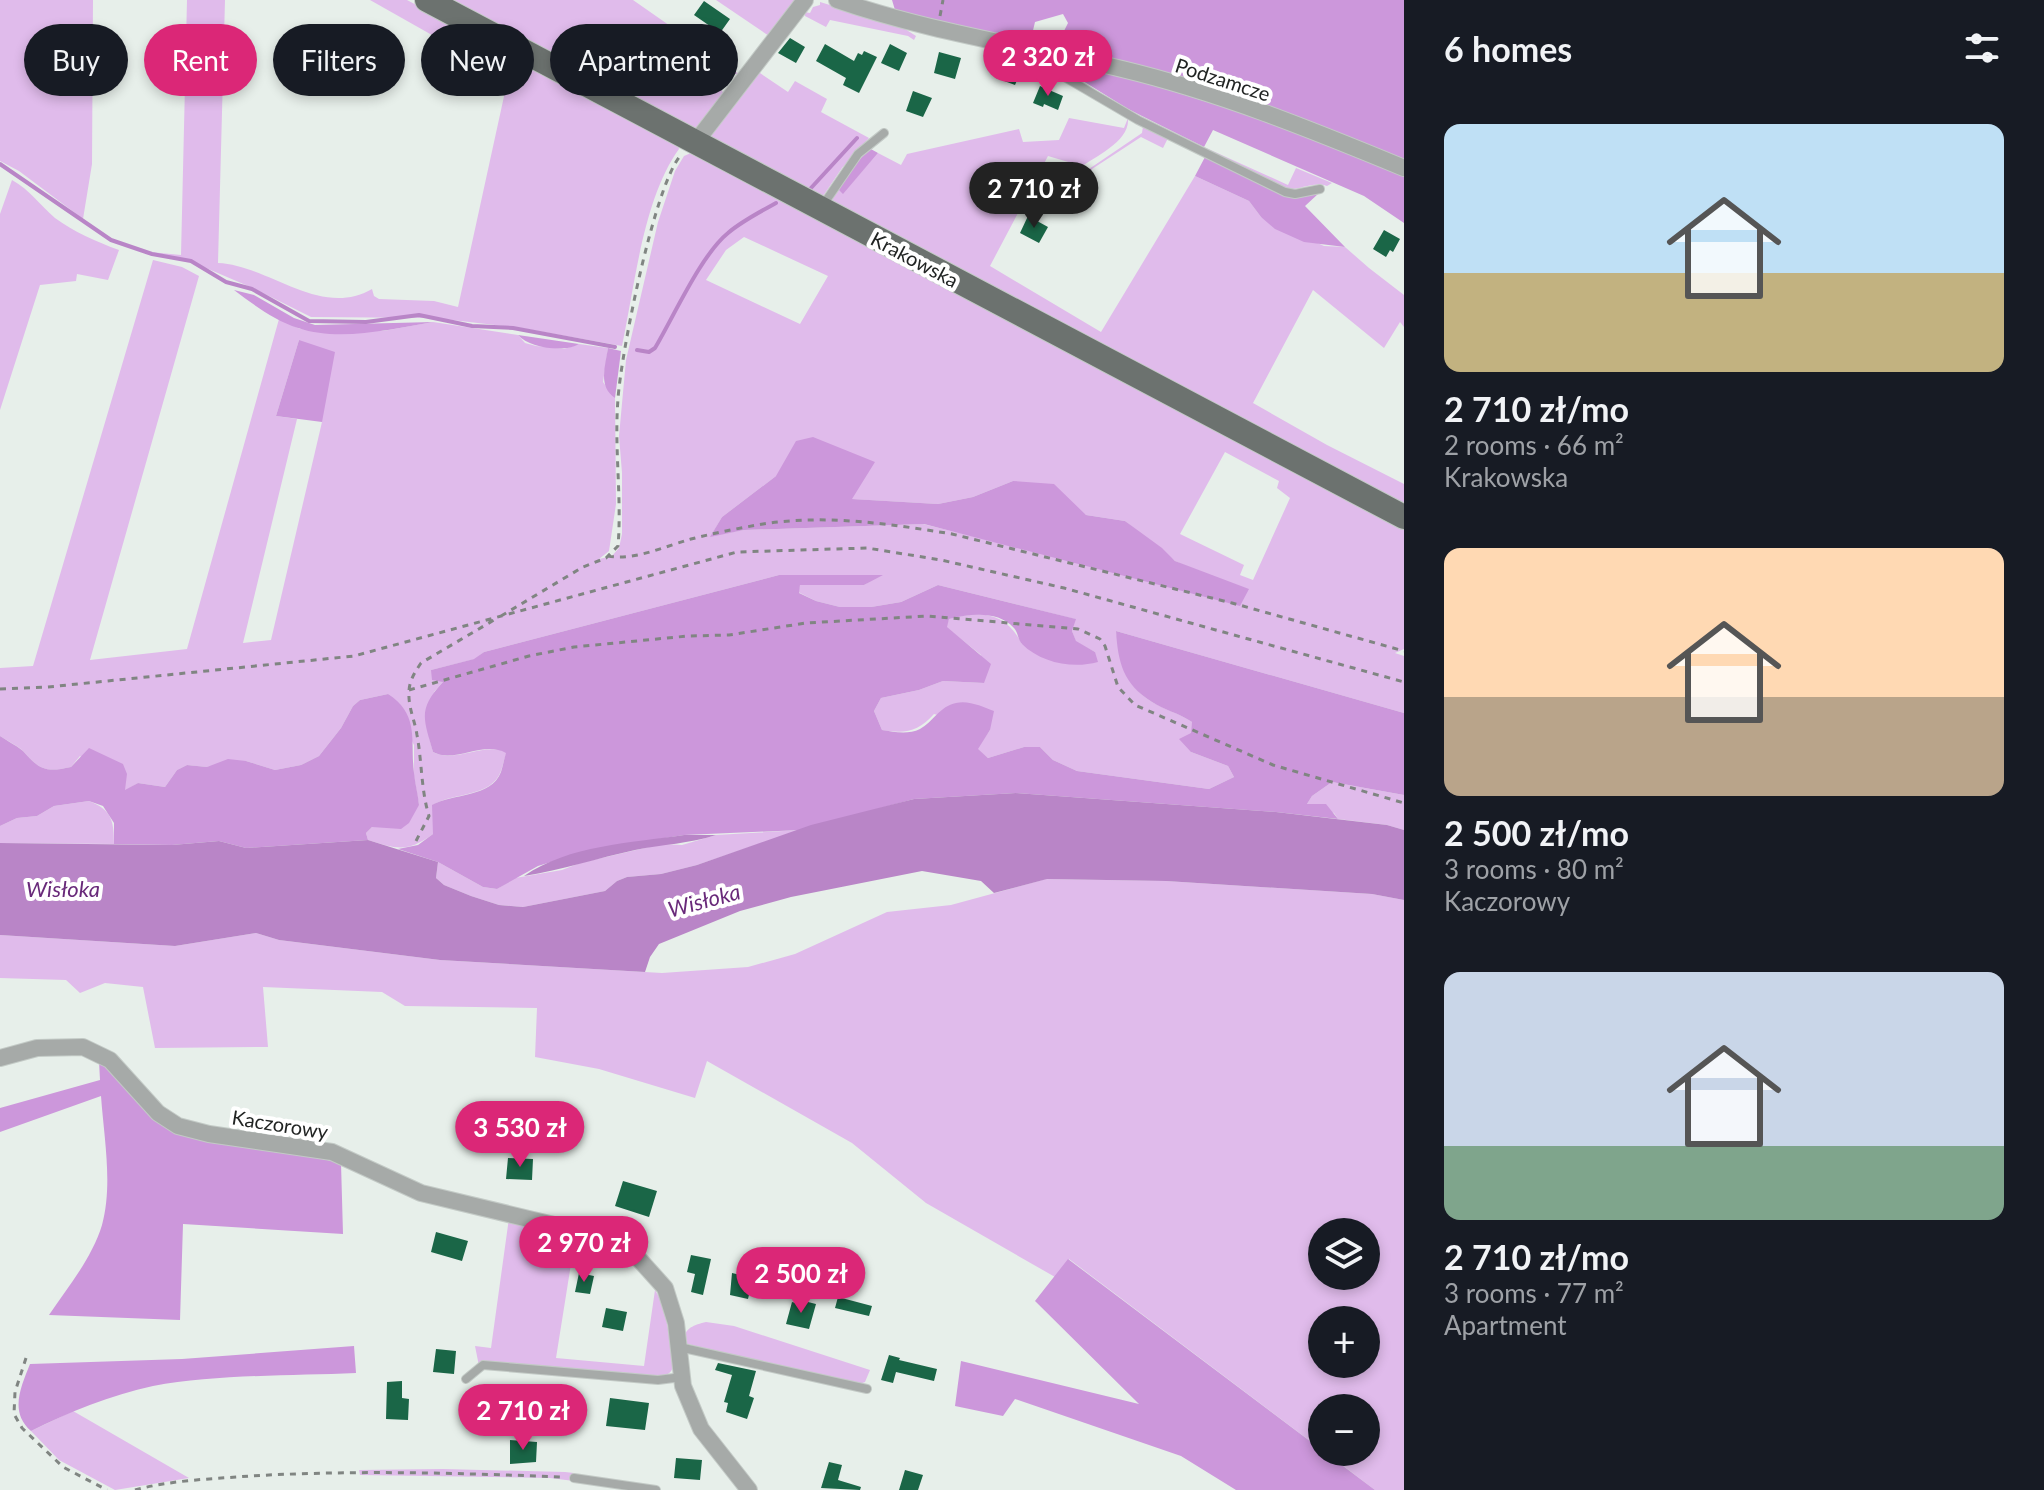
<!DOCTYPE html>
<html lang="en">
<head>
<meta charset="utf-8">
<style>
  body { margin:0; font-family:Lato,sans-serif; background:#242831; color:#f1f3f6; height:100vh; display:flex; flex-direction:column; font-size:30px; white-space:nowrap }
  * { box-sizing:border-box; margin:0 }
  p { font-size:26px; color:#9ea1a6 }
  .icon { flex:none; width:44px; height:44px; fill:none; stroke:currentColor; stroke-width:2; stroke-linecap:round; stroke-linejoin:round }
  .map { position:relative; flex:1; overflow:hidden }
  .details { display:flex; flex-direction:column; background:#171b24; width:640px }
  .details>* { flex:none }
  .banner { position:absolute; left:24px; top:24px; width:760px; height:72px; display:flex; gap:16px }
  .controls { position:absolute; left:1308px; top:1218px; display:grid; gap:16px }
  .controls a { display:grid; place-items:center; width:72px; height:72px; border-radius:50%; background:#171b24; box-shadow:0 4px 12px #0003; font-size:40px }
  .price { position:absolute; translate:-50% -68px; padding:0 18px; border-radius:28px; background:#db2777; color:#fff; font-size:26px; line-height:52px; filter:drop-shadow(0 2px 4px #0008) }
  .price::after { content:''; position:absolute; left:50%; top:48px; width:24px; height:18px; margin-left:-12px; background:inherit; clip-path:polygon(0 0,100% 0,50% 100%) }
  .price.selected { background:#222; color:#fff }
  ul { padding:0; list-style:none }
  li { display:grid; align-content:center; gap:16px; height:424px; padding:0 40px }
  li span { display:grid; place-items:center; height:248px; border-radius:16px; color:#555 }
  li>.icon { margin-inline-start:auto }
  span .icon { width:144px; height:144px; fill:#fffc; stroke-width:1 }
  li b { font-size:34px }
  h2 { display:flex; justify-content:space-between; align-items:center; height:96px; padding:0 40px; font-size:34px }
  .tag { padding:0 28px; border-radius:36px; background:#171b24; box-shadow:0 4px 12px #0003; font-size:28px; line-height:72px }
  .tag.selected { background:#db2777; color:#fff }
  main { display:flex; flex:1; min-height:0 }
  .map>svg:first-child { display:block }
  .green { fill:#e0bbeb; fill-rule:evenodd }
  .forest { fill:#cc97db }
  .water { fill:#b985c7 }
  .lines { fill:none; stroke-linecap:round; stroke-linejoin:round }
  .stream { stroke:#b985c7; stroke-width:4 }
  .building { fill:#1a6647 }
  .lane-casing { stroke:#c3cac6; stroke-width:10 }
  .street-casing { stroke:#c3cac6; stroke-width:18 }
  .primary-casing { stroke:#c3cac6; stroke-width:26 }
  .path { stroke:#808582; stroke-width:3; stroke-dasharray:6 6; stroke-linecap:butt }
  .lane { stroke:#a6aaa8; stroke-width:8 }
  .street { stroke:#a6aaa8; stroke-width:16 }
  .primary { stroke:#6c726f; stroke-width:24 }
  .labels { text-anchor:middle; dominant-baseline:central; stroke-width:8; stroke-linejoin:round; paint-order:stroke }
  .street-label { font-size:20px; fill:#212423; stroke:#fff }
  .water-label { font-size:22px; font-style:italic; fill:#692a7a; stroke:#fff }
</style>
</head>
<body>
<main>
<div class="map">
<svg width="1404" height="1490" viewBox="0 0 1404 1490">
  <rect width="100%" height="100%" fill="#e7efea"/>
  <!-- green -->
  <path class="green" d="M0,0H93L92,164L83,219L19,171L0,161Z
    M187,0H225L218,263C269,265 320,319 372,289L374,296L379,299L434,301L458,307L508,78L370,0H407L678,145L679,149C643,199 635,285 622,346L521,328L435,318L311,317L255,289L192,262L150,252L181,255Z
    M445,0H633L739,74H730L710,63L707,64L673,43L671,49L717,82L724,94L700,128L694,131Z
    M716,0H798L769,36Z
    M820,2L902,27L916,36L914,40L908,36L830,20L826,27L805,16V12L810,13L813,7L820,5Z
    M1043,58L1074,64L1082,81L1079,85L1044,62Z
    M757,71L788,92L795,81L827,99L821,112L869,138L842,168L823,196L710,139V125Z
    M1069,118L1124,128L1128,118C1130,142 1095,156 1078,169L1075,164L1048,156L990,266L1101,332L1195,176L1249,201L1261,217L1324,246L1345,247L1369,268L1404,295V327L1400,322L1384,348L1313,290L1253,403L1327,445L1404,484V505L832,201L837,188L843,193L878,153L901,165L907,154L1019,129L1023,142L1059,140Z
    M1143,126L1168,138L1163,148L1141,137L1092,169L1087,180L1082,177L1089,169L1142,133Z
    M1204,147L1288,185L1296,168L1332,183L1327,186C1312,181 1300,191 1285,189Z
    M691,153L1404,527V649L1395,653L1404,656V713L1116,631C1122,662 1123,684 1152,702C1165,710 1179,713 1192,722L1191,752L1228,766L1234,777L1209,789L1077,771L1053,760L1040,747H1024L988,758L977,749L990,730L934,714C918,732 905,734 882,730L874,711L881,698L919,690L943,681L984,683L981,655L946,627L949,619C981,611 1005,611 1022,644L1095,652L1076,642L1072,631L1075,619L938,585L901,602L871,607H840L816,601L798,592L800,585H864L880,575H779L484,652L475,659L431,670L443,682L434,692L429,737L433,752C455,764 482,742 507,752C504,759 503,765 501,771C491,798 453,792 433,805V834C407,853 397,849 368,840L366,833L372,827L419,805L414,776V745L388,694L360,700L353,706L341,728L319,756L301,765L275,770L246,761L207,767L187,765L177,770L165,787L138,783L125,791L80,756L71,767C45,773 39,769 23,751C17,745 7,741 0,736V668L33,666L153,260L182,267L199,276L90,660L187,649L279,319L300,329L383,331L433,322L518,335L525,343L536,346L564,349L579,344L608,348L603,382L615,398L616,504L609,551L599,559L612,556L619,548L622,534V473L619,436L626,360L658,222L675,171L684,156ZM744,237L828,276L800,324L706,280L726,250ZM299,340L322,422L271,640L243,643L297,419L276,416ZM1225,452L1279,481L1277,488L1290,498L1253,580L1240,575L1244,565L1180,534ZM776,476L851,499L938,504L973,497L1013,481L1086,515L1125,521L1175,561L1195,570L1054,556L923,524L744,530L711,536L722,517Z
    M12,180C30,190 40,205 55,218C74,232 97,242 119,250L108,280L77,274L76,281L40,285L0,410V214Z
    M1332,782L1404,795V830L1387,825L1338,819L1334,813L1307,804L1312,796Z
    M89,801C112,810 114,821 114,844L0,843V826L17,818L37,816L54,806Z
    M800,830L697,865L661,874L627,877L617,881L605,891L523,907L499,905L471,896L444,885L436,878L438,862L483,887L497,889L515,878L562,870L580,863L662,844L682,845L716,835Z
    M1046,879L1166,881L1372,894L1404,900V1490H1375L1325,1452H1366V1408H1322V1450L1069,1259L1055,1277L926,1203L852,1143L707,1061L695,1098L599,1069L535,1057L537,1008L405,1006L382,992L263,987L268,1047L155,1048L143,987L105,983L80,993L66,980L0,978V935L175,946L256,933L279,940L440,960L662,973L748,967L795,954L887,912L951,905ZM1322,1232H1366V1276H1322ZM1322,1320H1366V1364H1322Z
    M509,1218L575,1239L556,1358L644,1366L655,1290L664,1306L674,1364C671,1376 665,1376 654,1376L479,1366L475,1346L491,1348Z
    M706,1322L734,1326L870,1370L865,1382L857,1385L684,1343C683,1328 694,1325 706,1322Z
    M73,1411L189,1478L115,1490L59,1460L31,1431Z
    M443,1469L565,1472L574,1473V1481L550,1478L360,1475L359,1470Z"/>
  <!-- forest -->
  <path class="forest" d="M892,0H1404V164L1059,49L1057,45L1068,23L1063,14L1035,22L1030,43L895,10Z
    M1074,64C1187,92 1296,130 1404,174V223L1364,196L1213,130L1204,147L1128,109L1083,81Z
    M869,148L878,153L843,194L837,188Z
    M1205,157L1293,198L1318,194L1305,206L1345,247L1304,242L1275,229L1261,217L1249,201L1195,176Z
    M234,290L254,295L294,318L315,325L433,322C391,329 340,342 298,328C274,320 254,305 234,290Z
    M518,335L579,344C565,353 529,348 518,335Z
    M299,340L335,352L322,422L276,416Z
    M608,348L621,351L615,398C598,386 605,367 608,348Z
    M813,437L875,462L852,499L938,504L973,497L1013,481L1054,484L1086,515L1125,521L1162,548L1175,561L1249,589L1240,606L924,524L744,530L710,537L722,517L776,476L796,441Z
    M779,575H883L864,585H800L799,593L816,601L840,607H871L901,602L938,585L1076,619L1072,631L1076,641L1095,652L1098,662C1073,669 1041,663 1022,644C1018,640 1018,632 1014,628C998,610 969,614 949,619L947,627L991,664L984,683L943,681L919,690L881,698L874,711L882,730C894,732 908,735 920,729C933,722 940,706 956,703C969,700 983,707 994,711L990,730L978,749L988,758L1024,747H1040L1053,760L1077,771L1209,789L1234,777L1228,766L1191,752L1179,739L1191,733L1192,722C1179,713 1164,710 1152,702C1123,684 1118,662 1116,631L1404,713V795L1332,782L1312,796L1307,804H1326L1338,819L1276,812L1016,793L914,799L800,830L684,835L590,850L538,866L497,889L483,887L438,862L398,849L418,845L433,834L432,805C453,793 491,798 501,772C503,766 504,759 506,753C483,740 455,764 433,752C424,719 417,710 443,682L432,680L431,670L474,659L484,652Z
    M388,694C420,715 410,740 414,773C415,784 418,794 419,805L409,823L401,829L372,827L366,833L368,840L246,848L219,841L172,845L114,844V823L103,806L89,801L54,806L37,816L17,818L0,826V736C7,741 16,745 23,751C39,769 45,773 71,767L89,748L123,764L127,774L125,790L138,783L165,787L177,770L187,765L207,767L228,759L246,761L275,770L301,765L319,756L341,728L353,706L360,700Z
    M99,1061L113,1069L164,1125L341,1163L343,1234L183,1224L180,1320L49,1315C68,1287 92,1258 102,1225C113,1185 104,1138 101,1096L0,1132V1108L100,1080Z
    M1068,1259L1375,1490H1236L1181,1456L1015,1399L1003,1416L955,1406L961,1361L1139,1404L1035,1301Z
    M354,1346L356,1373C292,1376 216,1374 153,1386C111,1395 69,1412 31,1431C9,1412 21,1387 30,1364L182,1359Z"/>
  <!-- water -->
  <path class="water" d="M1016,793L1276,812L1387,825L1404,830V900L1372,894L1166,881L1047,879L994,893L981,881L922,871L791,897L740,911L659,944L650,957L645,972L440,960L279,940L256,933L175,946L0,935V843L172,845L219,841L246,848L368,840L438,862L436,878L444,885L471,896L499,905L523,907L605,891L617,881L627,877L661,874L697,865L811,825L914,799Z
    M684,835H716C689,844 663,844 635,850C598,858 562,870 524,876C569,845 631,843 684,835Z"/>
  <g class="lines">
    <!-- stream -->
    <path class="stream" d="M0,164L111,240L152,254L191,261L226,282L252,289L309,321L366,322L419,315L472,326L513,328L615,347
      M811,188L857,138
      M637,350L649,352L655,348C674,316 701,255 728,233C742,221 760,212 776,203"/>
  </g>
  <!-- building -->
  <path class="building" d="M704,1L730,19L720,33L694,15Z
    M790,38L805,47L796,63L778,53Z
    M825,44L854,61L858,53L862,55L864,51L877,57L859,93L843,85L846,78L816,61Z
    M890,44L907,53L899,71L881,63Z
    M939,52L961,58L955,79L934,73Z
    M1011,62L1023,66L1015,85L996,78L1001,64L1009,67Z
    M1040,86L1063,96L1058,110L1044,104L1043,107L1033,103Z
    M913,91L932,98L923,117L906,111Z
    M1049,164L1062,171L1056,184L1043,178Z
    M1028,216L1048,227L1039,243L1020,233Z
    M1384,230L1400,239L1393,252L1390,250L1386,257L1373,249Z
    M508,1158L533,1159L532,1180L506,1179Z
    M623,1181L657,1191L649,1217L615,1206Z
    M436,1232L468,1241L462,1261L431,1252Z
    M691,1255L711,1259L703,1295L691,1292L695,1274L687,1272Z
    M579,1273L594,1276L590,1294L575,1292Z
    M732,1273L753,1278L748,1299L730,1295Z
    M838,1297L872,1306L869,1316L835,1308Z
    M804,1301L816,1304L809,1329L786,1324L792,1302L803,1305Z
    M606,1308L627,1312L623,1331L602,1327Z
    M436,1349L456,1351L454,1374L433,1372Z
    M889,1355L900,1358L899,1360L937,1369L934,1381L896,1372L893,1383L881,1380Z
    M718,1363L756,1371L749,1396L754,1398L747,1419L726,1412L728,1403L724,1402L732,1375L715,1370Z
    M402,1381V1398L409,1399L408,1420L386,1419L387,1382Z
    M610,1398L649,1403L645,1430L606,1426Z
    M510,1440L537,1442L536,1462L510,1464Z
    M676,1458L702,1460L700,1480L674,1478Z
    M829,1462L842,1465L838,1480L861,1487L860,1490L821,1488Z
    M905,1470L923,1475L918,1490H899Z"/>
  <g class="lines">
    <defs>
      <path id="lane" d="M1036,50V58L1044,65L1138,120L1285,192L1295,194L1320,189
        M823,205L858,154L884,133
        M679,1347L867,1389
        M466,1379L483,1365L658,1380L682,1377
        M574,1478L656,1490"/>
      <path id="street" d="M837,0C929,32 1027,46 1122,69C1218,92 1312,130 1404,168
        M695,143L805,0
        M0,1058L37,1048L83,1047L110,1060L158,1113L178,1126L209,1134L332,1152L421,1193L600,1236L638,1258L665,1288L676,1323L683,1386L701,1429L749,1490"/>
      <path id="primary" d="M427,0L1404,517"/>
    </defs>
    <!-- lane casing -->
    <use href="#lane" class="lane-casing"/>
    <!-- street casing -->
    <use href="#street" class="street-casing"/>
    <!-- primary casing -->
    <use href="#primary" class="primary-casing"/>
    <!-- path -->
    <path class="path" d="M940,16L943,0
      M608,556C634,561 666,546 691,539C715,533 739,528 763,524C825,514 891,524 952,534L1232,603L1404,651
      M501,616L583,567L606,558L618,546C622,497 614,448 618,399C621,353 654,188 680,156
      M0,689L48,687L354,656L737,552L867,548L941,560L1064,588L1404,682
      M409,690L529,656L574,647L688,636L729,635L806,623L928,616L1078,629L1100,639L1105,646L1118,687L1135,705L1273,765L1404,803
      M416,841L429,816C421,790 422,762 417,735C415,721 408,707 409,692C409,681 415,672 421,663L494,620
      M26,1358L15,1392L14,1414L22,1428L63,1467L107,1490
      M135,1490C171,1480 212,1479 250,1476C354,1470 459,1473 563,1477"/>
    <!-- lane -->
    <use href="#lane" class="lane"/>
    <!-- street -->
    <use href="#street" class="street"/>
    <!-- primary -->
    <use href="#primary" class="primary"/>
  </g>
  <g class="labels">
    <!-- street labels -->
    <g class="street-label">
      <text transform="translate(1223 79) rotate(18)">Podzamcze</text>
      <text transform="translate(915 259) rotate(28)">Krakowska</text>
      <text transform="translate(280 1124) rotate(9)">Kaczorowy</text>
    </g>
    <!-- water labels -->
    <g class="water-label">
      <text x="63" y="888">Wisłoka</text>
      <text transform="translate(704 900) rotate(-15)">Wisłoka</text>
    </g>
  </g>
</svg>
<div class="controls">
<a><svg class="icon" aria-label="layers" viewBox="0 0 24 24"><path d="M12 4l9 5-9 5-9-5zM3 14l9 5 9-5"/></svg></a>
<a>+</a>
<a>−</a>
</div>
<b class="price" style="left:1048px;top:98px">2 320 zł</b>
<b class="price selected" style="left:1034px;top:230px">2 710 zł</b>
<b class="price" style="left:520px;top:1169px">3 530 zł</b>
<b class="price" style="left:584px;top:1284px">2 970 zł</b>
<b class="price" style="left:801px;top:1315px">2 500 zł</b>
<b class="price" style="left:523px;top:1452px">2 710 zł</b>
<div class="banner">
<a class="tag">Buy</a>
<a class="tag selected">Rent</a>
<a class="tag">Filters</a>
<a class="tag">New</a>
<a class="tag">Apartment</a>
</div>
</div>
<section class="details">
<h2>6 homes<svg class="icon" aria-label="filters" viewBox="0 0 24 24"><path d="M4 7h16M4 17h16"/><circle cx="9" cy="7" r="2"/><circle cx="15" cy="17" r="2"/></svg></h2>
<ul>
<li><span style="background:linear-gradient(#bfe0f5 60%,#c2b280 0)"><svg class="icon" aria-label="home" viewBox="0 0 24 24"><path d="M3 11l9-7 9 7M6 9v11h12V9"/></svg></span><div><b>2 710 zł/mo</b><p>2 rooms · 66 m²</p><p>Krakowska</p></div></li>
<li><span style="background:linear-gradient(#ffd9b3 60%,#b9a48a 0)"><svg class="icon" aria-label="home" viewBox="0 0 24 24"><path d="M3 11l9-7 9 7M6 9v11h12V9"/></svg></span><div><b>2 500 zł/mo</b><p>3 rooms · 80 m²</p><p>Kaczorowy</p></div></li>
<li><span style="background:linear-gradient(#c9d6e8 70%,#7fa58c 0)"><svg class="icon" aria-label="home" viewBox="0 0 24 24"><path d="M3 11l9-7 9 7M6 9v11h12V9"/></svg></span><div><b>2 710 zł/mo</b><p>3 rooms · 77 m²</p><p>Apartment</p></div></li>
</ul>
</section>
</main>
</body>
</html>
